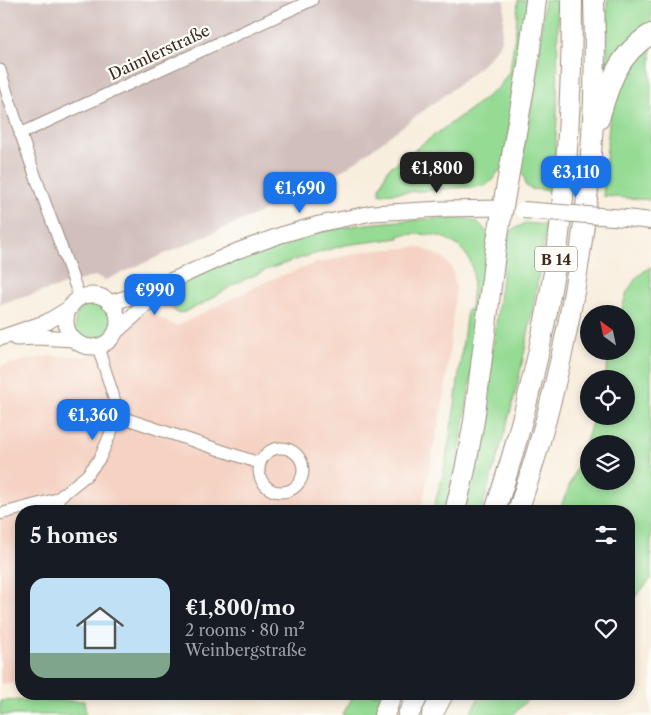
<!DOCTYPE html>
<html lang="en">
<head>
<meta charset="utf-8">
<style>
  body { margin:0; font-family:"Libre Caslon Text",serif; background:#242831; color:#f1f3f6; height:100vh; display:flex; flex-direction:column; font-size:19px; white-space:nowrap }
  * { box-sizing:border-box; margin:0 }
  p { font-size:16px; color:#9ea1a6 }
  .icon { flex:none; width:28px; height:28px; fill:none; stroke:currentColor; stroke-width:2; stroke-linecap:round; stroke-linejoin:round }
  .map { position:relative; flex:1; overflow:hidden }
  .side { position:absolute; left:15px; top:505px; width:620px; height:195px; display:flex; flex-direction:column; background:#171b24; border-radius:20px; box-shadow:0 2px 8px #0003 }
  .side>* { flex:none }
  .needle { width:32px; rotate:327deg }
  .fabs { position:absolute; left:580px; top:305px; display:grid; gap:10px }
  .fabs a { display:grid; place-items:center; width:55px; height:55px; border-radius:50%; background:#171b24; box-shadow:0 2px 8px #0003; font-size:25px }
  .price { position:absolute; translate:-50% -42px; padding:0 11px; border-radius:10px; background:#1a73e8; color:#fff; font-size:16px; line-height:32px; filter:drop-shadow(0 1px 2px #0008) }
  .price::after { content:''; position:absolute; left:50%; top:30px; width:15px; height:11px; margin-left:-8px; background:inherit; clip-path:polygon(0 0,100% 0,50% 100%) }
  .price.on { background:#222; color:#fff }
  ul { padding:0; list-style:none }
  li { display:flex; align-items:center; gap:15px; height:125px; padding:0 15px }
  li span { display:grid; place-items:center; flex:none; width:140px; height:100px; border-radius:15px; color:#555 }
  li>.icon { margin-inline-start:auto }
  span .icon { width:60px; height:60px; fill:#fffc; stroke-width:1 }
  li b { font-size:21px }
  h2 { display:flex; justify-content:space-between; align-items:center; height:60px; padding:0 15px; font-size:21px }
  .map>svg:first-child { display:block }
  .built { fill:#f5d2c3 }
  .industrial { fill:#d1bfbd }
  .green { fill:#95db94; stroke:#688259; fill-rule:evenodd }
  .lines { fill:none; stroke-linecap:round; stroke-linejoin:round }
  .minor-casing { stroke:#9a8c7e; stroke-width:13 }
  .tertiary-casing { stroke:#9a8c7e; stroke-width:17 }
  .secondary-casing { stroke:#9a8c7e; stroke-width:18 }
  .trunk-casing { stroke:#9a8c7e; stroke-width:22 }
  .minor { stroke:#fff; stroke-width:11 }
  .tertiary { stroke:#fff; stroke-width:15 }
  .secondary { stroke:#fff; stroke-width:16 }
  .trunk { stroke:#fff; stroke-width:20 }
  .secondary-bridge-casing { stroke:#9a8c7e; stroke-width:18; stroke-linecap:butt }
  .secondary-bridge { stroke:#fff; stroke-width:16 }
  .labels { text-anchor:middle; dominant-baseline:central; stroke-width:4.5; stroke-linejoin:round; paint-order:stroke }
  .shield { fill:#fdfcf7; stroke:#75695f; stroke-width:1 }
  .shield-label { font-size:15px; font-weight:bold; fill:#3b2a1e }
  .street-label { font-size:16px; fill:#3b2a1e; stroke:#fdfcf7 }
</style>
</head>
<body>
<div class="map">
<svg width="651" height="715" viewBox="0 0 651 715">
  <rect width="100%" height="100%" fill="#fdfcf7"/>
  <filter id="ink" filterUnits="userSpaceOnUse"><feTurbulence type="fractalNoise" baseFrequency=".02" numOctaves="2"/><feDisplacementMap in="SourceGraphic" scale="10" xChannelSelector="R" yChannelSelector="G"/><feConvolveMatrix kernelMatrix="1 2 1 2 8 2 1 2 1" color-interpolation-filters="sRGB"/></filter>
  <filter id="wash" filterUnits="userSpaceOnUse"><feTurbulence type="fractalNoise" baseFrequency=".0096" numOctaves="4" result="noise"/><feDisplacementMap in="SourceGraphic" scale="20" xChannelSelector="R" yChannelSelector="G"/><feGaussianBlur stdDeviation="1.12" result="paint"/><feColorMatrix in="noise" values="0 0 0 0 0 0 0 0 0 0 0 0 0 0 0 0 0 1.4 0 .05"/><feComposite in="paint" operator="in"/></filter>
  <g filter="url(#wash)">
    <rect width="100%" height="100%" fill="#f8eede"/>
    <!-- built -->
    <path class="built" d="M419,247L444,258L452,269L456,288L445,391L421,511H21V682L0,684V366L47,356H83L109,351L128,327L148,310L166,322L177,326L269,280L315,264L366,251Z"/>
    <!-- industrial -->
    <path class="industrial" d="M0,0H505L502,34L500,44L485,62L458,85L348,167L261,212L105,280L95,276L0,304Z"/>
    <!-- green -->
    <path class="green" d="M518,0H530L503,171H498L494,179L485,186L380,194V187L388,169L476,105L500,86L510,70L516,29Z
      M544,0H558L557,117L553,191L531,189L526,186L524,175L521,173L520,170L539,58Z
      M607,0H649L651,1V25L638,33L607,63Z
      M651,39V200L603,196L611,101L616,83Z
      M456,218C481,218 489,228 491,253L450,511H433L444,470L455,405L467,310H471C472,296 474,281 472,267C470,259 465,252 459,247C440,231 422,234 399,235V238L345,245L304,257L268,269L235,284L204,303L185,312L177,313C171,308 165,303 170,294C179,280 260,248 279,243C305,235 331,230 357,225C367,224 377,223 387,222C410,220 433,219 456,218Z
      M526,223L547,225C539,274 531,323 520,372C510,419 495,465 481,511H464L484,419L507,237L512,230Z
      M650,267H651V579L634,598L632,597L629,600V511H559L582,455L594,416H626V379H604L611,351H626V314H620L627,292L637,277ZM589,444H626V481H589Z
      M75 322a18 18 0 1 1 36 0a18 18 0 1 1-36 0Z
      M355,694H385L377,715H342Z
      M481,694H533L513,715H469Z
      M23,700L84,701L86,715H0V701Z"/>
  </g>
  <g filter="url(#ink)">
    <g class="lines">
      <defs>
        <path id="minor" d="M0,70C23,148 53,222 80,299
          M20,134L312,0
          M118,416L259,463
          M259 470a22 22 0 1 1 44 0a22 22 0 1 1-44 0Z
          M61,511L57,499L87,475L100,458L118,416L114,398L98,347
          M0,514L57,499"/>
        <path id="tertiary" d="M66 321a26 26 0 1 1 52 0a26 26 0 1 1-52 0Z
          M110,303L130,297L175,279L237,251L281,235L319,224L372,213L442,209L502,208
          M116,331L166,287
          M0,338L47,322L70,308
          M16,338L38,337L73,339"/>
        <path id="secondary" d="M626,218L651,221"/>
        <path id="trunk" d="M599,119C609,84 618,54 651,34
          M455,511L465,470L474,421L496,246L528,65L536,0
          M495,511C522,430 542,346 556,261C558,244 560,226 562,208C569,139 572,70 572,0
          M518,511C574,348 600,173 594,0
          M384,715L392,694
          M408,715L419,694
          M432,715L443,694"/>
      </defs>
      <!-- minor casing -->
      <use href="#minor" class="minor-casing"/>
      <!-- tertiary casing -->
      <use href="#tertiary" class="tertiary-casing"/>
      <!-- secondary casing -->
      <use href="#secondary" class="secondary-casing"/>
      <!-- trunk casing -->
      <use href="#trunk" class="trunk-casing"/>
      <!-- minor -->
      <use href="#minor" class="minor"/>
      <!-- tertiary -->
      <use href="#tertiary" class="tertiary"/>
      <!-- secondary -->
      <use href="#secondary" class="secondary"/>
      <!-- trunk -->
      <use href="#trunk" class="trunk"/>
      <defs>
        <path id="secondary-bridge" d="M523,210L626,218"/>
      </defs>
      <!-- secondary-bridge casing -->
      <use href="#secondary-bridge" class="secondary-bridge-casing"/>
      <!-- secondary-bridge -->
      <use href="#secondary-bridge" class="secondary-bridge"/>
    </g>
  </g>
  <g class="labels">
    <!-- shield labels -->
    <rect class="shield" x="535" y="246.5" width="42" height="25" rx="4"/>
    <g class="shield-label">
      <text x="556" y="259">B 14</text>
    </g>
    <!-- street labels -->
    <g class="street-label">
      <text transform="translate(159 52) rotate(-25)">Daimlerstraße</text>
    </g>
  </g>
</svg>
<div class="fabs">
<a><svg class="needle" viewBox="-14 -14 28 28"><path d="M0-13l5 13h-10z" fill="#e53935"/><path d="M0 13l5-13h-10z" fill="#9ea1a6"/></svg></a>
<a><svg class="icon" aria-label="locate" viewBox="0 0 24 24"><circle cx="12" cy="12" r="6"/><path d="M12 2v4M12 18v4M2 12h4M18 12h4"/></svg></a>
<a><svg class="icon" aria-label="layers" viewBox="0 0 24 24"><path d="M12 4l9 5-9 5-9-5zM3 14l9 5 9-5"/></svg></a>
</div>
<b class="price on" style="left:437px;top:194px">€1,800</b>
<b class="price" style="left:576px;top:198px">€3,110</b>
<b class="price" style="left:300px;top:214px">€1,690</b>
<b class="price" style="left:155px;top:316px">€990</b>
<b class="price" style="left:93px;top:441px">€1,360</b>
<section class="side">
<h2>5 homes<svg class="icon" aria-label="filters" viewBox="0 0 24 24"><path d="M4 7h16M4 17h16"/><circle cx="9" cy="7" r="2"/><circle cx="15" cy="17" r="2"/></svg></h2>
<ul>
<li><span style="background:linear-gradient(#bfe0f5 75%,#7fa58c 0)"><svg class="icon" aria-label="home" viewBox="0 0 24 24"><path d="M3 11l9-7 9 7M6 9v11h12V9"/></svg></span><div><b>€1,800/mo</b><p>2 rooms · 80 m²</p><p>Weinbergstraße</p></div><svg class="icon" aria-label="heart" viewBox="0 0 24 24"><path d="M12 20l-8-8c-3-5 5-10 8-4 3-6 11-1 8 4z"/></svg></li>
</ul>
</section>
</div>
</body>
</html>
